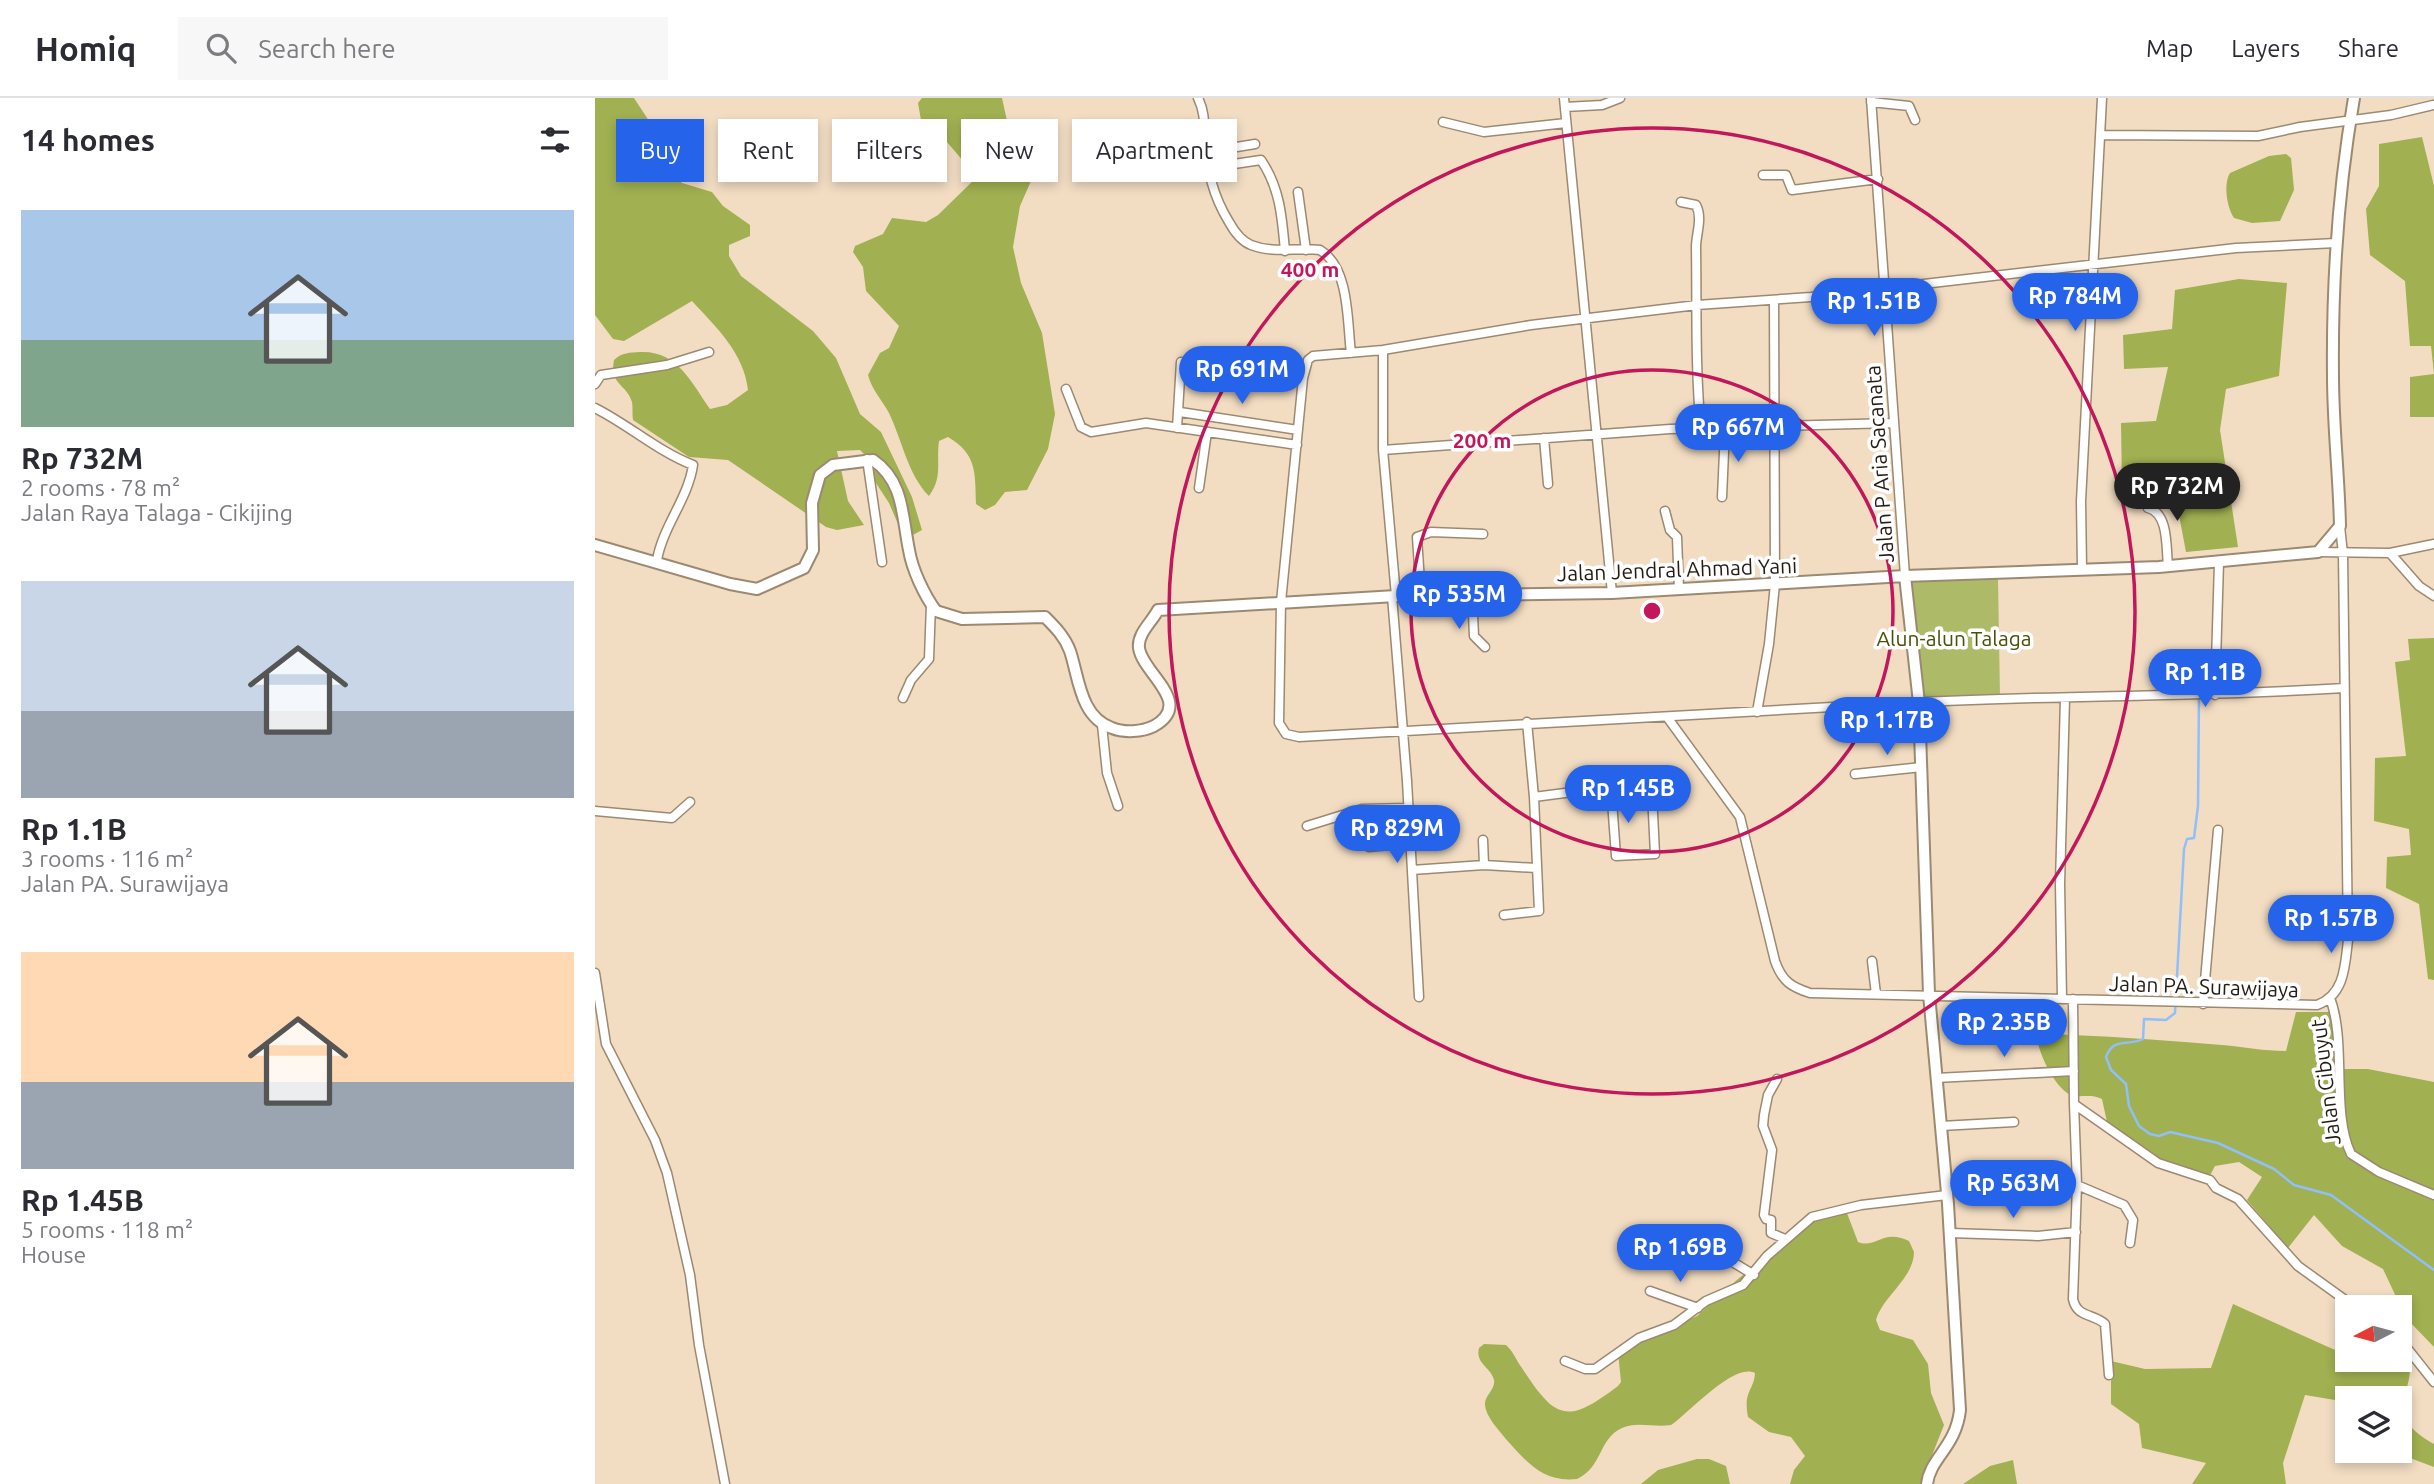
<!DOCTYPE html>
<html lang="en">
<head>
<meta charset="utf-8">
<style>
  body { margin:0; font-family:Ubuntu,sans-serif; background:#f7f7f7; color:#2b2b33; height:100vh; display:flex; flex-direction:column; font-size:26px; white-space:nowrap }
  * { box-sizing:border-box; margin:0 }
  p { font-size:23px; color:#7c7c81 }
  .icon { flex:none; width:38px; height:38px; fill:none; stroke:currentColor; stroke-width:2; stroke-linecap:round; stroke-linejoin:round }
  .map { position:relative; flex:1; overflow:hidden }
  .sheet { display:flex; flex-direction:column; background:#fff; width:595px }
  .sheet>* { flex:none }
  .top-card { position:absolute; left:21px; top:21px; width:665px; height:63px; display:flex; gap:14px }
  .needle { width:46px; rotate:264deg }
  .tools { position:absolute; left:1740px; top:1197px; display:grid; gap:14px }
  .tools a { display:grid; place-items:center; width:77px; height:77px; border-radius:0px; background:#fff; box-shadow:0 4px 10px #0003; font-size:35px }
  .price { position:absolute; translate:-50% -60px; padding:0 16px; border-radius:24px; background:#2563eb; color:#fff; font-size:23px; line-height:46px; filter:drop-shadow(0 2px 4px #0008) }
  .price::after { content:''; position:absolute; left:50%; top:42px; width:21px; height:16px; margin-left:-10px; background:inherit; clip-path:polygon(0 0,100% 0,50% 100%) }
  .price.on { background:#222; color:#fff }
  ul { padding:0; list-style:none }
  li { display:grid; align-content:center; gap:14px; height:371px; padding:0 21px }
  li span { display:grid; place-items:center; height:217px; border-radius:0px; color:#555 }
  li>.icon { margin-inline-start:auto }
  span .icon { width:126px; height:126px; fill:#fffc; stroke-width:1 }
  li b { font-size:30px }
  h2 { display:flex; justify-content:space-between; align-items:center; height:84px; padding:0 21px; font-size:30px }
  .chip { padding:0 24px; border-radius:0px; background:#fff; box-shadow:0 4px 10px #0003; font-size:24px; line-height:63px }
  .chip.on { background:#2563eb; color:#fff }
  header { display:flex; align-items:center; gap:42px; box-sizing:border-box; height:98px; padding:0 35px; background:#fff; border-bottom:2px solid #e1e1e2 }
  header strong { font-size:33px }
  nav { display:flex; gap:38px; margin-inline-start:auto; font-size:24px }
  .search { width:490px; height:63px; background:#f7f7f7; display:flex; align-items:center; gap:18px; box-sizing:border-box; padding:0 24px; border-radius:0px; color:#7c7c81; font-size:26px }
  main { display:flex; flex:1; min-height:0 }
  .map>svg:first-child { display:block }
  .green { fill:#adbb68 }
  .forest { fill:#a1b051 }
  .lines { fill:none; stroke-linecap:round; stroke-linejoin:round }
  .stream { stroke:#90bff9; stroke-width:2.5 }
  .minor-casing { stroke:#9c8971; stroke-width:11 }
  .major-casing { stroke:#9c8971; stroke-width:14 }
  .minor { stroke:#fff; stroke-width:8 }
  .major { stroke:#fff; stroke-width:10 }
  .ring { fill:none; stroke:#c2185b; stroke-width:3.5 }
  .labels { text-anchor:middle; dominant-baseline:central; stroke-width:7; stroke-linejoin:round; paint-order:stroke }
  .street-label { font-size:21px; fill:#241c13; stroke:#fff }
  .park-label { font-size:21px; fill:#485107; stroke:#fff }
  .centre { fill:#c2185b; stroke:#fff; stroke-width:3.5 }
  .ring-label { font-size:21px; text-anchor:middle; font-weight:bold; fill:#c2185b; stroke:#fff; stroke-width:7; stroke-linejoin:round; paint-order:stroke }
</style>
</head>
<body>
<header>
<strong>Homiq</strong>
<div class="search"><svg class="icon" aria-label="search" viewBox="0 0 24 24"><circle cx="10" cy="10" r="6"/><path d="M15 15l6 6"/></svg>Search here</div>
<nav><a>Map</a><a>Layers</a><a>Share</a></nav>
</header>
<main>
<section class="sheet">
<h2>14 homes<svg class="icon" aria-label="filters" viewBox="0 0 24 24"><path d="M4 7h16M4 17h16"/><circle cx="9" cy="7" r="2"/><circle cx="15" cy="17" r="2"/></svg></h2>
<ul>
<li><span style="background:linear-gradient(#a9c7e8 60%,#7fa58c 0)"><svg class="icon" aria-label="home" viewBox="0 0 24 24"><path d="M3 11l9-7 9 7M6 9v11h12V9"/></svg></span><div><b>Rp 732M</b><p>2 rooms · 78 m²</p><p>Jalan Raya Talaga - Cikijing</p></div></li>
<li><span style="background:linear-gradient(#c9d6e8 60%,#9aa5b1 0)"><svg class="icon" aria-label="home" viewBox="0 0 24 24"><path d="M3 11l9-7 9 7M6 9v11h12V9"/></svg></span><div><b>Rp 1.1B</b><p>3 rooms · 116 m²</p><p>Jalan PA. Surawijaya</p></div></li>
<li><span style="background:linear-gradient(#ffd9b3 60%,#9aa5b1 0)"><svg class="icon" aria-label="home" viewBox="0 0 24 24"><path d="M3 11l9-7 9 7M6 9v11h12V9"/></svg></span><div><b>Rp 1.45B</b><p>5 rooms · 118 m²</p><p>House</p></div></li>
</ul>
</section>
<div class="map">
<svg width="1839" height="1386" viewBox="0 0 1839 1386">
  <rect width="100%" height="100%" fill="#f2ddc3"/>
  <!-- green -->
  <path class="green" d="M1312,479L1403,481L1405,598L1317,604Z"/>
  <!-- forest -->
  <path class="forest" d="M0,0H39L58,29L74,73L87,85L117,94L128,108L155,127V138L134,147V158L146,178L218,233L241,260L265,316L286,334L317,399L327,432L316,438L306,433L294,405L277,379L273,360L265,352L242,353L253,403L269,427L242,432L231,429L133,362L94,359L38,322C37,316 38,309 37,304C32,286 14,287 19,262C27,254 35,255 45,254C82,252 97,285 115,311L132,307L153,292C149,255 121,229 97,203L29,243L18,241L0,217Z
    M327,0H407L414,32L443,67L425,108L418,149L426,185L447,235L460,316L453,351L432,392L410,394L400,407L390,412L381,406C380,374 382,356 353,339L344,343C341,365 348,379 334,398C313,377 307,342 294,315C287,302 277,292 273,277L285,255L294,250L304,228L271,193L268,169L258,154L260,148L288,136L297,120L331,124L343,117L382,79L351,43L326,22L323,5Z
    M1827,39L1839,88V319H1815V279L1839,276L1836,248H1815L1810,183L1775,157L1771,111L1784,88V46Z
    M1691,56L1696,60L1699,92L1685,123L1657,125L1639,120C1632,110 1628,86 1635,75L1674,58Z
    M1644,181L1692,185L1684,278L1631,291L1625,332L1643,449L1591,454L1580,396L1527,390L1526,325L1561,323L1573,269L1529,271L1528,237L1577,231L1580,192Z
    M1839,540V882L1833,881L1824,806L1791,790L1792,759L1816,757L1814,731L1779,723L1780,660L1811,658L1800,564L1815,562L1813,541Z
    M1701,914H1739L1741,971H1773L1839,984V1249L1811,1220L1788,1171L1747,1148L1719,1117L1693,1150L1652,1102L1667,1079L1644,1064L1620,1068L1612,1083L1566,1066L1532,1039L1512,1024L1507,1001C1496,996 1490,999 1479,998C1462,995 1443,955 1442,939L1446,935C1457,933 1466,937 1477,937C1527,939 1577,943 1627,947C1649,949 1669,953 1691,953Z
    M1250,1110L1263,1144C1281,1151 1288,1130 1314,1143L1319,1154C1319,1180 1288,1198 1281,1222L1285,1232L1318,1242L1333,1266L1336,1295L1349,1327L1330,1375L1332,1386H1195L1199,1372L1210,1358L1196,1339L1174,1334L1153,1319C1148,1292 1159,1293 1160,1275C1139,1264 1094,1315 1076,1327C1060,1330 1042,1323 1027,1330C1003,1341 1008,1369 982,1381C947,1385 931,1363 910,1340C903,1331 891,1319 890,1307C889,1298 901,1291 899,1282C896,1269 880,1266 884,1250L889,1246L911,1247C918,1253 921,1262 927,1270C961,1323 973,1326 1023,1288L1026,1284L1023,1254L1102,1218L1143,1181L1224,1116Z
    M1638,1206L1740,1252L1752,1225V1262H1804V1242C1839,1287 1773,1309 1839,1346V1369L1815,1360L1804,1350V1300H1752V1304L1710,1297L1688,1365L1691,1386H1597L1611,1365L1547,1350L1544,1326L1516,1306V1263L1550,1271L1616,1270Z
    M1102,1361H1114L1131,1368L1135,1386H1046L1063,1372Z
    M1418,1362L1422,1386H1368L1395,1368Z"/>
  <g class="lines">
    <!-- stream -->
    <path class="stream" d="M1604,598L1603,708L1599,740L1592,741L1589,751L1580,915L1571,922L1549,921L1548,941C1532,949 1519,938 1511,959L1516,972L1531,986L1534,1008L1544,1028L1555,1036L1564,1038L1575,1034L1623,1045L1679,1071L1699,1087L1736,1097L1839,1172"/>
    <defs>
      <path id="minor" d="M603,0C610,14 609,27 610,42C612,72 618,98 634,124C639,133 646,143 656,147C679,156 702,149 725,152C755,170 752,224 756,255
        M969,0L1017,495
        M1276,0L1310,478
        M1276,4L1314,8L1320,22
        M970,9L1007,7L1025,0
        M848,24L889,34L971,25
        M1506,37L1663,38L1705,29L1796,17L1838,7
        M611,54L660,46
        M612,70L666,62C685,90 687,119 690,153
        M1168,77H1191L1197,92L1283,81
        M703,94L711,152
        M1086,104L1101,107C1108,120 1101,136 1101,149C1102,210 1100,271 1106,332
        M1741,145L1641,150L1216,199L1102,207L936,227L788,252L718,258L713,262L708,280L686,504L684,625L691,636L704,639C912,627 1119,616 1327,604C1468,597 1609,599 1749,590
        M788,252V352L801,498
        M0,286L6,277L72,267L114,254
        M471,291L486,329L496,334L551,325L702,347
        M0,310C34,327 62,353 98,367C93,401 68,428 62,462
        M585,314L703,332
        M582,330L586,264
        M949,340L953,386
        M788,352L1075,331L1299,325
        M272,361L287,464
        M604,390L612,334
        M1127,399L1130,332
        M1553,410C1574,415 1571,450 1573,468
        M1070,413L1075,432L1082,439L1084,492
        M1723,454L1795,455L1824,488L1839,498
        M1795,455L1839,446
        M1487,470L1486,403L1507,0
        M877,495L879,538L890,549
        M797,498L812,683L824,899
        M826,499L822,439L836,434L888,436
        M1620,597L1624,464
        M308,600L316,582L334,561L336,506
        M1162,614L1174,546L1180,486L1179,202
        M1072,619L1145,719L1180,863C1187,883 1196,889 1215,895L1722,907C1750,897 1750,867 1753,842L1748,456L1745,428
        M932,624L939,699L1016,689L1051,688L1057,695L1060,756L1021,758L1016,689
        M507,627L512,675L523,708
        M1260,676L1327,669
        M767,711L774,749L815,745
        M0,713L77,720L95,704
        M712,728L767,711L813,710
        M815,729L839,727
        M888,742L889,767
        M817,772L889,767L941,770
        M909,817L944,813L939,699
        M1277,863L1281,896
        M0,875L11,946L60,1042L72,1075L95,1177L104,1247L130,1386
        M1735,900C1752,944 1736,1015 1756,1056L1784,1074L1839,1097
        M1467,901L1465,786L1470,600
        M1478,901L1479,1006L1563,1065L1615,1082L1621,1090L1643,1101L1703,1168L1760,1209
        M1608,906L1623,732
        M1341,980L1479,973
        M1182,981L1173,997L1169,1017L1168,1028L1177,1052L1169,1117L1171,1121L1176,1122V1135L1190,1141
        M1479,1006L1482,1087
        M1346,1028L1419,1024
        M1355,1135L1443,1138L1481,1134
        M1109,1157L1136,1163L1159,1177
        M1055,1193L1103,1210
        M1804,1240L1839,1284
        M970,1263L990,1271H1000L1044,1240L1079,1227L1111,1203L1148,1187L1172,1158L1217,1119L1266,1107L1352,1097
        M1514,1277L1510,1226C1498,1215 1482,1220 1478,1201L1482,1087L1529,1107L1538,1122L1535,1145"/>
      <path id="major" d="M0,447L135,486L162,491L209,470L218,452L217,405L225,377L238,367L278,362C309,383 307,418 314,452C317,471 329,497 341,513L367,521L450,519C460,529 470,539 475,553C484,580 485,619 517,630C529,635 547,634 559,628C600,605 547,575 544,550C542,536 557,524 563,512L801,498L1017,495L1310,478L1564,469L1723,454L1745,428C1744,378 1738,328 1738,278C1737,184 1743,92 1759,0
        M1310,478L1324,605L1334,896L1353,1106L1365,1312C1361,1349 1335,1360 1332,1386"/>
    </defs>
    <!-- minor casing -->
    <use href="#minor" class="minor-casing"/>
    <!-- major casing -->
    <use href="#major" class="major-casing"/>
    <!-- minor -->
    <use href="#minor" class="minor"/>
    <!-- major -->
    <use href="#major" class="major"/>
  </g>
  <!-- distance rings -->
  <g class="ring">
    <circle cx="1057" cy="513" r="241"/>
    <circle cx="1057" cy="513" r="483"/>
  </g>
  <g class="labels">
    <!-- street labels -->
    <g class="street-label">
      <text transform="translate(1284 366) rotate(-94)">Jalan P Aria Sacanata</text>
      <text transform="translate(1082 471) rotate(-2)">Jalan Jendral Ahmad Yani</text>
      <text transform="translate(1609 888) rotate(2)">Jalan PA. Surawijaya</text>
      <text transform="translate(1730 984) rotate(-97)">Jalan Cibuyut</text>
    </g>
    <!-- park labels -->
    <g class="park-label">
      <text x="1359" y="540">Alun-alun Talaga</text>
    </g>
  </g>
  <circle cx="1057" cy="513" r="10" class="centre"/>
  <g class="ring-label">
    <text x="715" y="179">400 m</text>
    <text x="887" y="350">200 m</text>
  </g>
</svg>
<div class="tools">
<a><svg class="needle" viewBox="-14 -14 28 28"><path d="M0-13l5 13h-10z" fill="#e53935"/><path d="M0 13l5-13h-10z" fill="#7c7c81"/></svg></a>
<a><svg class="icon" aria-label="layers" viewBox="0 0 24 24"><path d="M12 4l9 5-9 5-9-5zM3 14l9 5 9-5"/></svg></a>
</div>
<b class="price" style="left:1480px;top:235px">Rp 784M</b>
<b class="price" style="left:1279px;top:240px">Rp 1.51B</b>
<b class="price" style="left:647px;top:308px">Rp 691M</b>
<b class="price" style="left:1143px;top:366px">Rp 667M</b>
<b class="price on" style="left:1582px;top:425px">Rp 732M</b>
<b class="price" style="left:864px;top:533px">Rp 535M</b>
<b class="price" style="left:1610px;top:611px">Rp 1.1B</b>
<b class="price" style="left:1292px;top:659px">Rp 1.17B</b>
<b class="price" style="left:1033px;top:727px">Rp 1.45B</b>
<b class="price" style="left:802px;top:767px">Rp 829M</b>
<b class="price" style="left:1736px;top:857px">Rp 1.57B</b>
<b class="price" style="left:1409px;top:961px">Rp 2.35B</b>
<b class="price" style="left:1418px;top:1122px">Rp 563M</b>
<b class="price" style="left:1085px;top:1186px">Rp 1.69B</b>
<div class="top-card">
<a class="chip on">Buy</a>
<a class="chip">Rent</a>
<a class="chip">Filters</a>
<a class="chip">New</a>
<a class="chip">Apartment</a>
</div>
</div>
</main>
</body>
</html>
